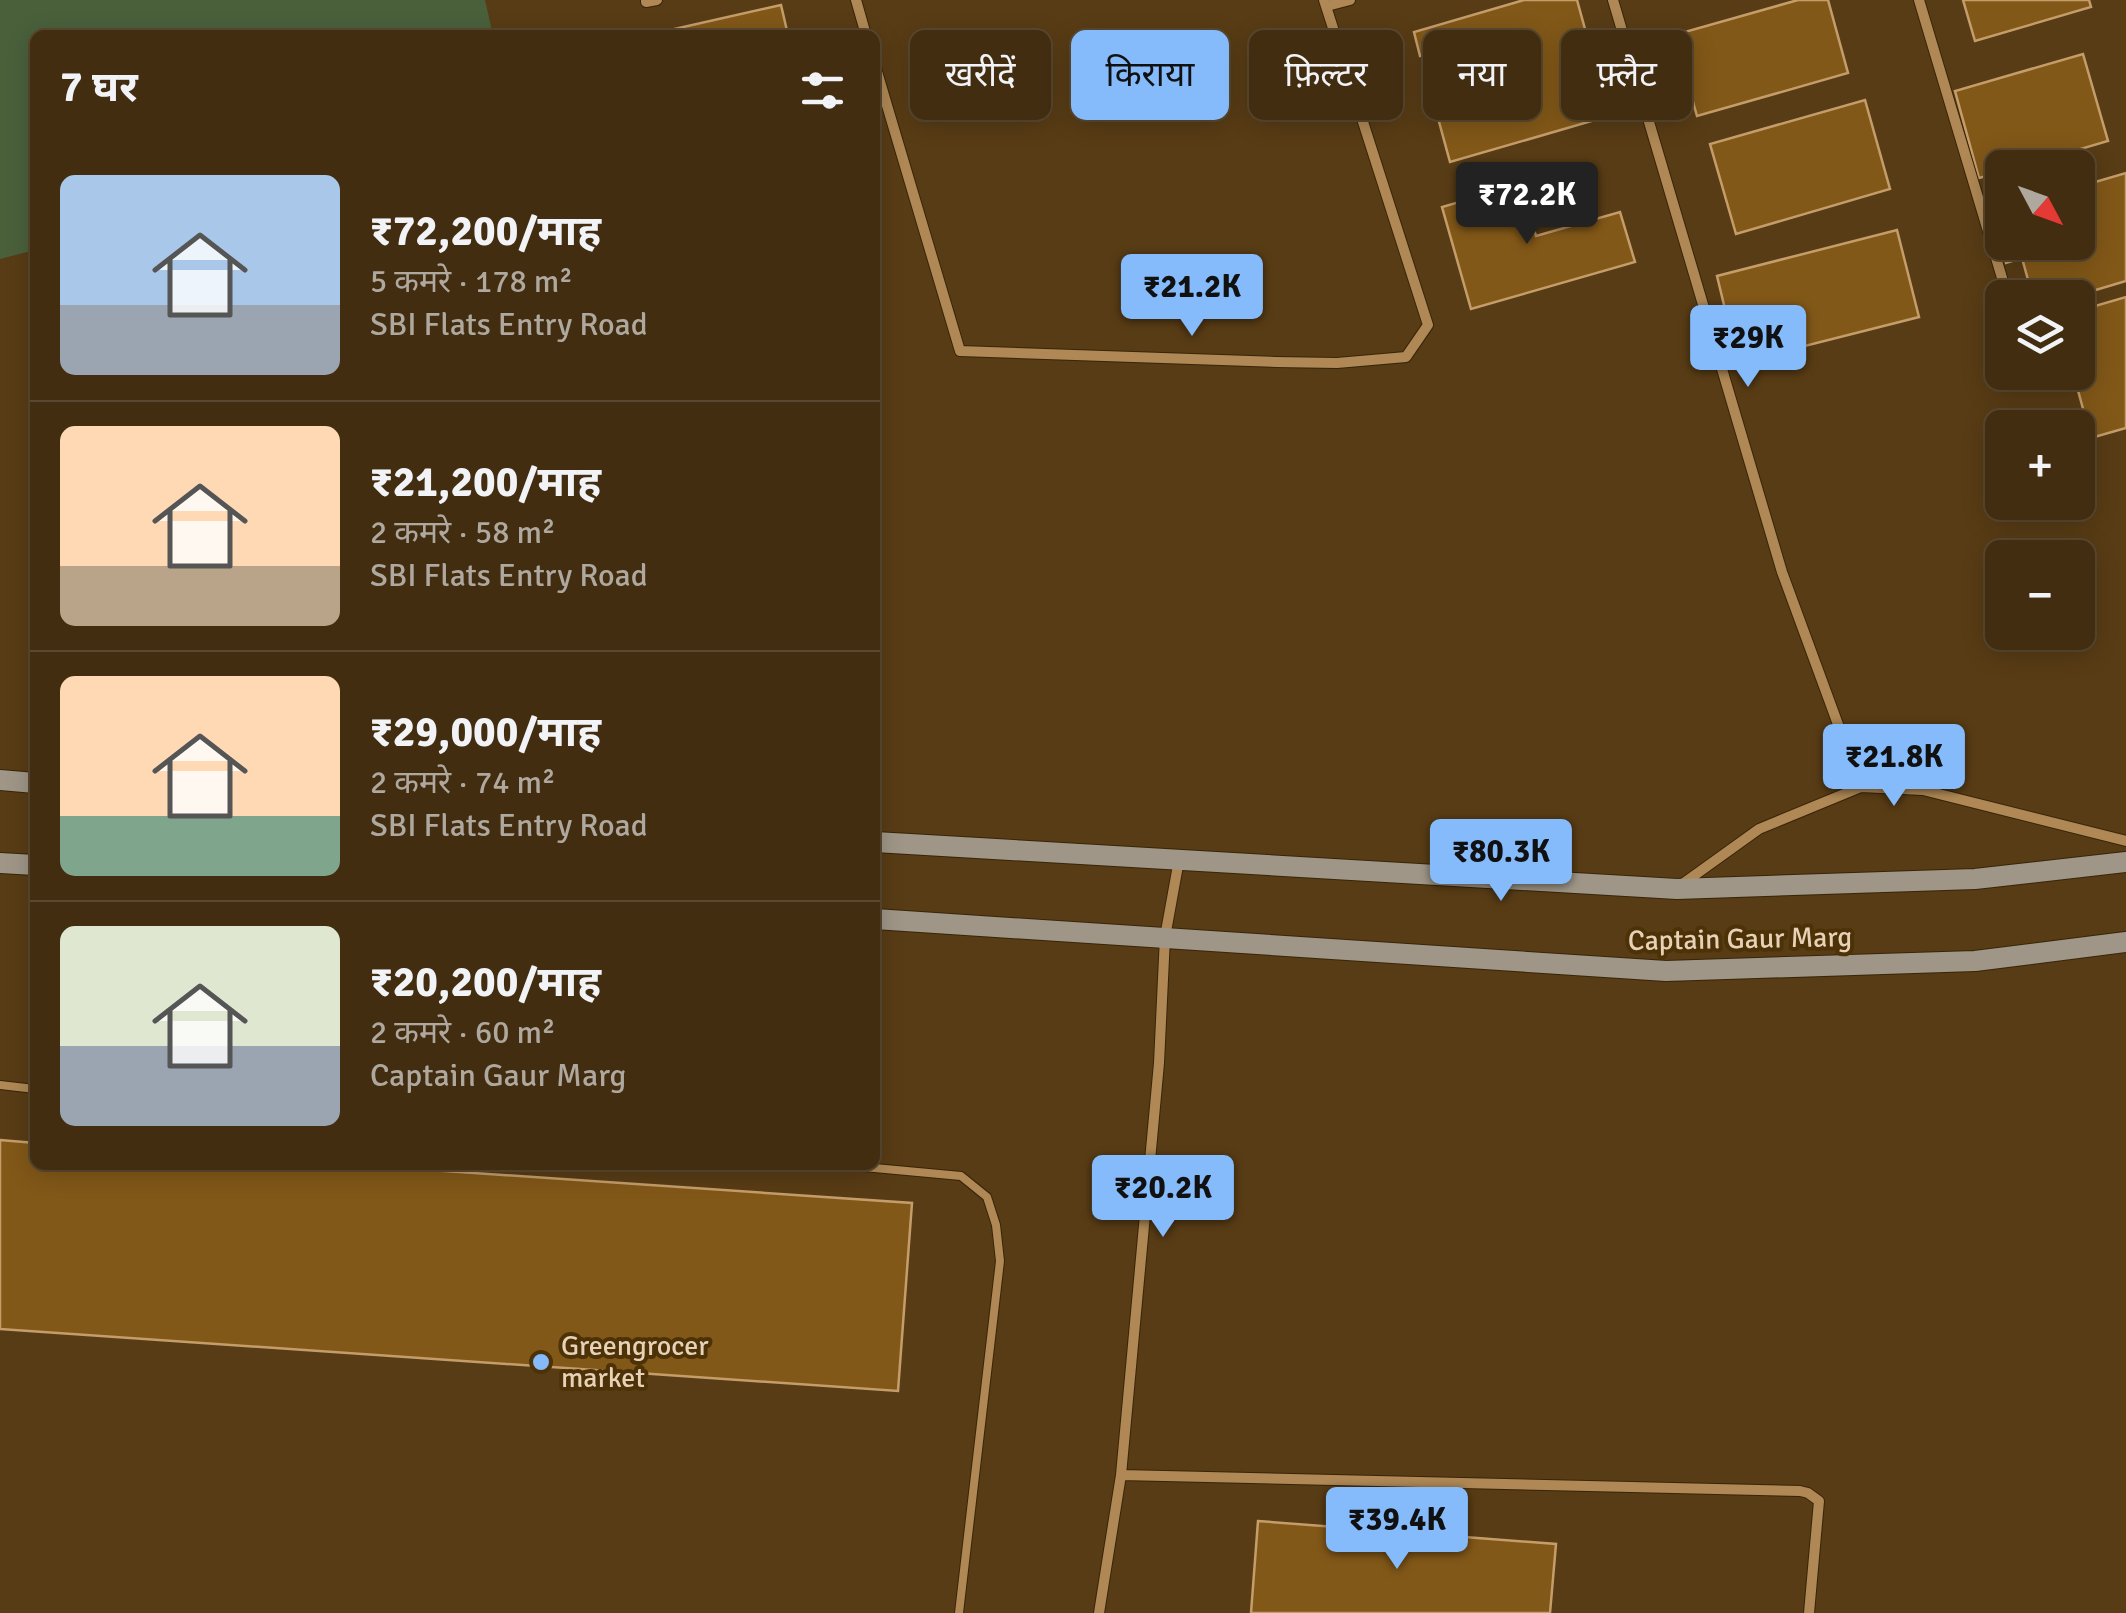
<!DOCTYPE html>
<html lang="hi">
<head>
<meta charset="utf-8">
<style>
  body { margin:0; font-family:Signika,"Noto Sans Devanagari",sans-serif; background:#4c391e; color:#f1f3f6; height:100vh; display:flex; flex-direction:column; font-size:38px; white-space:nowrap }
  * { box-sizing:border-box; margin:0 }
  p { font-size:32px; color:#aea89f }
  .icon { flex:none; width:55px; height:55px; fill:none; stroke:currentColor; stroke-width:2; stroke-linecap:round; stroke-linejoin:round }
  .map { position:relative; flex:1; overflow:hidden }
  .panel { position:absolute; left:30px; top:30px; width:850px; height:1140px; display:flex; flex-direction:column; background:#422d10; border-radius:15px; box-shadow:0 5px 25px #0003,0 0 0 2px #5a4930 }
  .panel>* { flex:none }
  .hud { position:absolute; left:910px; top:30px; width:950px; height:90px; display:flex; gap:20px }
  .needle { width:65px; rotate:131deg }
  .controls { position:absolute; left:1985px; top:150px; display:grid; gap:20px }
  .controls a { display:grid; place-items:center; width:110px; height:110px; border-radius:15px; background:#422d10; box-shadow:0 5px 25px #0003,0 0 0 2px #5a4930; font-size:50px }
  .price { position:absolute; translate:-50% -85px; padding:0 22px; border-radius:10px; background:#85bbfb; color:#111; font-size:32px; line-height:65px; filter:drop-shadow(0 2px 5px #0008) }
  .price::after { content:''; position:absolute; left:50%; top:60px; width:30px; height:22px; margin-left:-15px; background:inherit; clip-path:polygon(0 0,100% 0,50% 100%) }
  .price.current { background:#222; color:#fff }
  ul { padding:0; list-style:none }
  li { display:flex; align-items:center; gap:30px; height:250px; padding:0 30px }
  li+li { border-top:2px solid #5a4930 }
  li span { display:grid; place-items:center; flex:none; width:280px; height:200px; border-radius:15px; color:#555 }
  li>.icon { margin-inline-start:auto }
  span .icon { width:120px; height:120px; fill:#fffc; stroke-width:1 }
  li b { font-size:42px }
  h2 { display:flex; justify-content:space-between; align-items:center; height:120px; padding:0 30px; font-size:42px }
  .chip { padding:0 35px; border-radius:15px; background:#422d10; box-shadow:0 5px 25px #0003,0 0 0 2px #5a4930; font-size:35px; line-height:90px }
  .chip.current { background:#85bbfb; color:#111 }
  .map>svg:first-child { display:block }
  .green { fill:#4a603b }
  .building { fill:#825818; stroke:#c59d6a; stroke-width:2.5 }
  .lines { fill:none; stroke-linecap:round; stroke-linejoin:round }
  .service-casing { stroke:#382509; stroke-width:10 }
  .minor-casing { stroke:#382509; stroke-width:12 }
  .secondary-casing { stroke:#382509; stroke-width:22 }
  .service { stroke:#af8855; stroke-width:8 }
  .minor { stroke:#af8855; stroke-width:10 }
  .secondary { stroke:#9f9687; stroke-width:20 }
  .poi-dot { fill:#85bbfb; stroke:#4d3208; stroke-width:4 }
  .labels { text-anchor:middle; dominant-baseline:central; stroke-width:8; stroke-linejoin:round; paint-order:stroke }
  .street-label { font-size:28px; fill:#e7d2b8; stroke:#4d3208 }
  .poi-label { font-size:28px; fill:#e7d2b8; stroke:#4d3208; text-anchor:start }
</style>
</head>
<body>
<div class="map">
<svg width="2126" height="1613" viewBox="0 0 2126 1613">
  <rect width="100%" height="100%" fill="#583c15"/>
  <!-- green -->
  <path class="green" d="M0,0H485L493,35H35V250L0,259Z"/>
  <!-- building -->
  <path class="building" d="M1524,0H1577L1609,116L1450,162L1435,107L1466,98L1451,47L1420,56L1414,32Z
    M1798,0H1828L1848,73L1697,116L1674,35Z
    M1963,0H2089L2091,7L1975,41Z
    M781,5L788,35H648Z
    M2083,54L2108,141L2016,168H2002V172L1979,178L1955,91Z
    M1865,100L1890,189L1736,234L1710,144Z
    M2126,173V281L2069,298H2033L2022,258L2006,263L1991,211L2002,208V242H2078V187Z
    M1521,184L1536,236L1620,212L1635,262L1471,309L1442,207Z
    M1897,230L1919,317L1738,363L1717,276Z
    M2126,297V428L2091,438L2073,372H2078V311Z
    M0,1140L35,1143V1165H357L912,1203L898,1391L0,1329Z
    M1258,1521L1556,1544L1550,1613H1251Z"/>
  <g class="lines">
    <defs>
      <path id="service" d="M0,1085L35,1089
        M842,1165L961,1176L987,1197L996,1225L1000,1261L959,1613"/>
      <path id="minor" d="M646,0V2L657,0
        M856,0L866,35
        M1613,0L1782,572L1861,787
        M1919,0L2008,298
        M1327,6L1350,0
        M875,65L960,351L1276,362L1337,363L1406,357L1428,325L1324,0
        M1681,885L1759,829L1861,787L1923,790L2126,841
        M1121,1475L1800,1491L1808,1493L1819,1501L1809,1613
        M1099,1613L1121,1475L1159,1063L1165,937L1179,860"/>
      <path id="secondary" d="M0,780L35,783
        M875,842L1677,889L1975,879L2126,862
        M0,863L35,865
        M875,919L1666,971L1975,961L2126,942"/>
    </defs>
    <!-- service casing -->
    <use href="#service" class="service-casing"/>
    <!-- minor casing -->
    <use href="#minor" class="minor-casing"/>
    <!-- secondary casing -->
    <use href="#secondary" class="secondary-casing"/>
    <!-- service -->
    <use href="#service" class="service"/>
    <!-- minor -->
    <use href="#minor" class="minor"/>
    <!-- secondary -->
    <use href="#secondary" class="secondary"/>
  </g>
  <!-- markers -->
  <circle class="poi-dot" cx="541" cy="1362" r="10"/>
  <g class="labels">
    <!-- street labels -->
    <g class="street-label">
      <text transform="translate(1740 939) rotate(-1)">Captain Gaur Marg</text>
    </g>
    <!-- poi labels -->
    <g class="poi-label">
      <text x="561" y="1346">Greengrocer<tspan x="561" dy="32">market</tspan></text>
    </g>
  </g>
</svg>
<div class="controls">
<a><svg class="needle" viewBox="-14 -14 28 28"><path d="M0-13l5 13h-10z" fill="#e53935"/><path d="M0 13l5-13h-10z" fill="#aea89f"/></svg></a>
<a><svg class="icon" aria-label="layers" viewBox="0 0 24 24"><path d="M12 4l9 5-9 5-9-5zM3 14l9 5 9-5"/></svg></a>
<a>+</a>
<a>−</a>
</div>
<b class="price current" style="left:1527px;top:247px">₹72.2K</b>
<b class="price" style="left:1192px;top:339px">₹21.2K</b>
<b class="price" style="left:1748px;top:390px">₹29K</b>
<b class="price" style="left:1894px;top:809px">₹21.8K</b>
<b class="price" style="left:1501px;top:904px">₹80.3K</b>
<b class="price" style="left:1163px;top:1240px">₹20.2K</b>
<b class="price" style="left:1397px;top:1572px">₹39.4K</b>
<div class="hud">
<a class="chip">खरीदें</a>
<a class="chip current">किराया</a>
<a class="chip">फ़िल्टर</a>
<a class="chip">नया</a>
<a class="chip">फ़्लैट</a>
</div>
<section class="panel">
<h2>7 घर<svg class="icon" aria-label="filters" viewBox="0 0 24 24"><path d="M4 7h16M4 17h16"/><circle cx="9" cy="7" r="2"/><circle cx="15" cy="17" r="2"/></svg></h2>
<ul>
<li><span style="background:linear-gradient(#a9c7e8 65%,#9aa5b1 0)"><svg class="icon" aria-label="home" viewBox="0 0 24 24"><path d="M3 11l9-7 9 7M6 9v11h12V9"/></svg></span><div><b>₹72,200/माह</b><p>5 कमरे · 178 m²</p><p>SBI Flats Entry Road</p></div></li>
<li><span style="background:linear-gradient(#ffd9b3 70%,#b9a48a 0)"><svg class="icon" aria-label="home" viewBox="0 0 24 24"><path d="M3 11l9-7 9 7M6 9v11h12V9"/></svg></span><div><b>₹21,200/माह</b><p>2 कमरे · 58 m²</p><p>SBI Flats Entry Road</p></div></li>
<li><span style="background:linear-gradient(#ffd9b3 70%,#7fa58c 0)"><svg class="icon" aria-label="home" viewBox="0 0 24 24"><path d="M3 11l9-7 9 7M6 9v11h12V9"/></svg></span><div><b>₹29,000/माह</b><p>2 कमरे · 74 m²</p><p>SBI Flats Entry Road</p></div></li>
<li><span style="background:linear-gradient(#dfe7d0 60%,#9aa5b1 0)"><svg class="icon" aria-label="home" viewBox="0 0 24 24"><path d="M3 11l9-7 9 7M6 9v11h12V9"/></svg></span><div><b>₹20,200/माह</b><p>2 कमरे · 60 m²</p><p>Captain Gaur Marg</p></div></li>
</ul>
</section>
</div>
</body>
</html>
